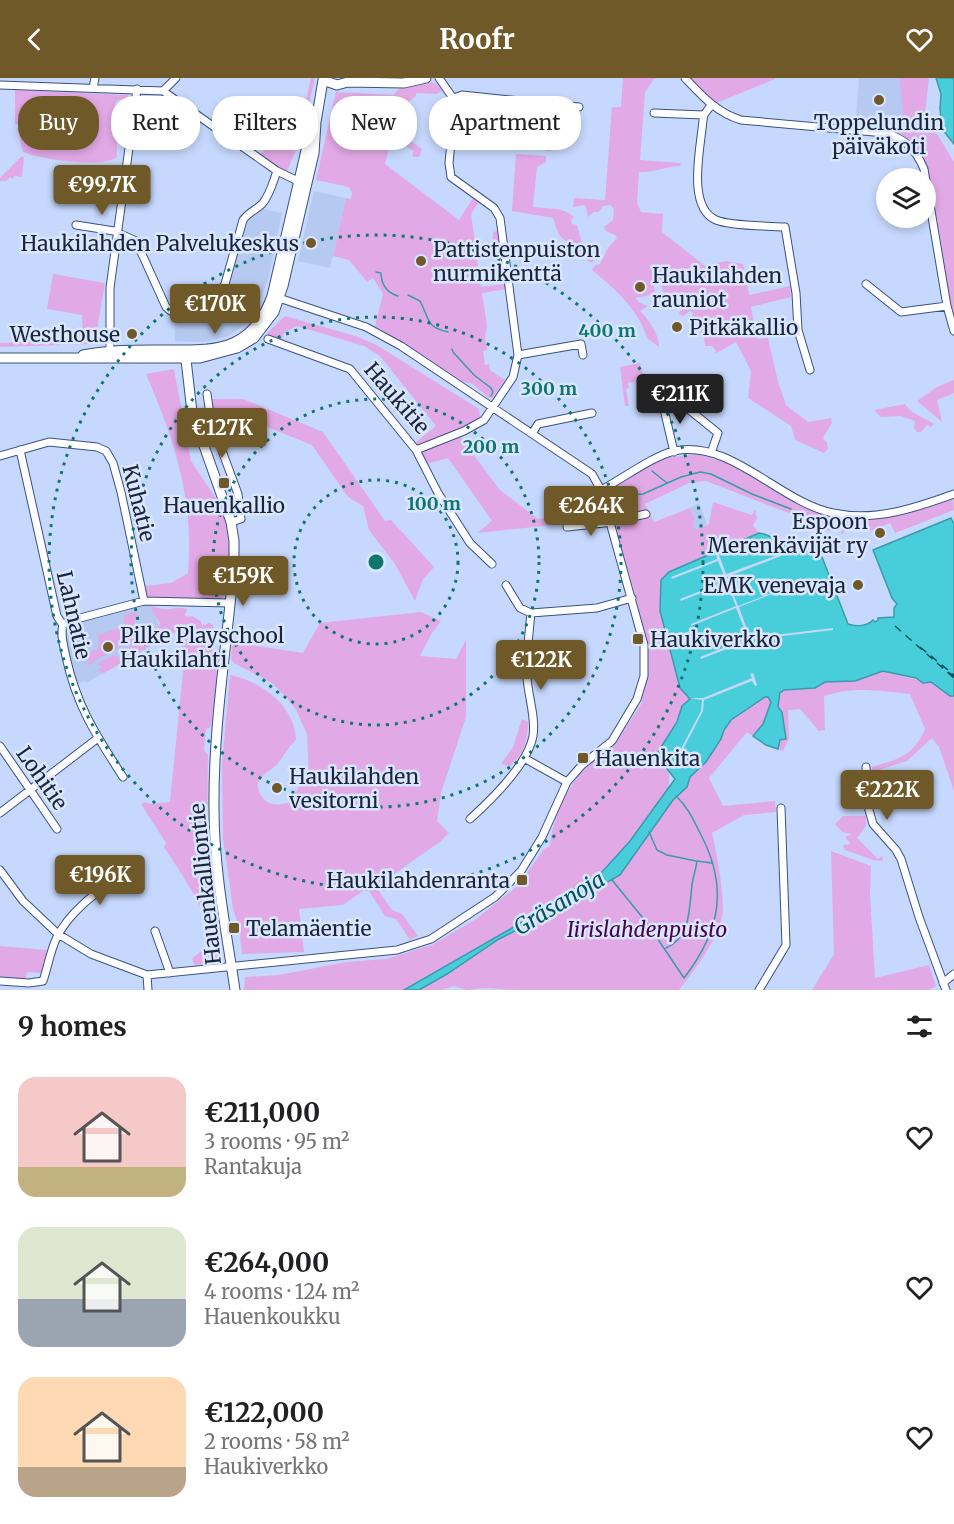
<!DOCTYPE html>
<html lang="en">
<head>
<meta charset="utf-8">
<style>
  body { margin:0; font-family:Merriweather,serif; background:#f2f2f2; color:#202124; height:100vh; display:flex; flex-direction:column; font-size:22px; white-space:nowrap }
  * { box-sizing:border-box; margin:0 }
  p { font-size:20px; color:#757577 }
  .icon { flex:none; width:33px; height:33px; fill:none; stroke:currentColor; stroke-width:2; stroke-linecap:round; stroke-linejoin:round }
  .map { position:relative; height:912px; overflow:hidden }
  .panel { display:flex; flex-direction:column; background:#fff; flex:1 }
  .panel>* { flex:none }
  .hud { position:absolute; left:18px; top:18px; width:600px; height:54px; display:flex; gap:12px }
  .tools { position:absolute; left:876px; top:90px; display:grid; gap:12px }
  .tools a { display:grid; place-items:center; width:60px; height:60px; border-radius:50%; background:#fff; box-shadow:0 3px 9px #0003; font-size:30px }
  .price { position:absolute; translate:-50% -51px; padding:0 14px; border-radius:6px; background:#705929; color:#fff; font-size:20px; line-height:39px; filter:drop-shadow(0 2px 3px #0008) }
  .price::after { content:''; position:absolute; left:50%; top:36px; width:18px; height:14px; margin-left:-9px; background:inherit; clip-path:polygon(0 0,100% 0,50% 100%) }
  .price.active { background:#222; color:#fff }
  ul { padding:0; list-style:none }
  li { display:flex; align-items:center; gap:18px; height:150px; padding:0 18px }
  li span { display:grid; place-items:center; flex:none; width:168px; height:120px; border-radius:18px; color:#555 }
  li>.icon { margin-inline-start:auto }
  span .icon { width:72px; height:72px; fill:#fffc; stroke-width:1 }
  li b { font-size:26px }
  h2 { display:flex; justify-content:space-between; align-items:center; height:72px; padding:0 18px; font-size:26px }
  .chip { padding:0 21px; border-radius:24px; background:#fff; box-shadow:0 3px 9px #0003; font-size:21px; line-height:54px }
  .chip.active { background:#705929; color:#fff }
  header { display:flex; justify-content:space-between; align-items:center; height:78px; padding:0 18px; background:#705929; color:#fff; font-size:27px; font-weight:700 }
  .map>svg:first-child { display:block }
  .built { fill:#b6caf1 }
  .green { fill:#e2a9e7 }
  .water { fill:#48cdda; stroke:#3a9baa; stroke-width:1.5 }
  .pier { fill:#c6d8fd }
  .lines { fill:none; stroke-linecap:round; stroke-linejoin:round }
  .stream { stroke:#3a9baa; stroke-width:1.5 }
  .ferry { stroke:#00535a; stroke-width:1.5; stroke-dasharray:8 6; stroke-linecap:butt }
  .minor-casing { stroke:#395184; stroke-width:9 }
  .major-casing { stroke:#395184; stroke-width:11 }
  .minor { stroke:#fff; stroke-width:7 }
  .major { stroke:#fff; stroke-width:9 }
  .ring { fill:none; stroke:#0f766e; stroke-width:3; stroke-dasharray:3 6 }
  .poi-dot { fill:#705929; stroke:#d9e6fe; stroke-width:2 }
  .labels { text-anchor:middle; dominant-baseline:central; stroke-width:5; stroke-linejoin:round; paint-order:stroke }
  .poi-label { font-size:21px; fill:#1a253b; stroke:#d9e6fe; text-anchor:start }
  .street-label { font-size:21px; fill:#1a253b; stroke:#d9e6fe }
  .park-label { font-size:21px; font-style:italic; fill:#490051; stroke:#d9e6fe }
  .water-label { font-size:22px; font-style:italic; fill:#00535a; stroke:#d9e6fe }
  .centre { fill:#0f766e; stroke:#d9e6fe; stroke-width:3 }
  .ring-label { font-size:18px; text-anchor:middle; font-weight:bold; fill:#0f766e; stroke:#d9e6fe; stroke-width:5; stroke-linejoin:round; paint-order:stroke }
</style>
</head>
<body>
<header><svg class="icon" aria-label="back" viewBox="0 0 24 24"><path d="M15 5l-7 7 7 7"/></svg>Roofr<svg class="icon" aria-label="heart" viewBox="0 0 24 24"><path d="M12 20l-8-8c-3-5 5-10 8-4 3-6 11-1 8 4z"/></svg></header>
<div class="map">
<svg width="954" height="912" viewBox="0 0 954 912">
  <rect width="100%" height="100%" fill="#c6d8fd"/>
  <!-- built -->
  <path class="built" d="M859,0H899L903,29L902,47L898,55L887,51L855,49Z
    M314,113L346,120L330,190L298,183Z
    M263,131L282,135L268,202L253,238L246,246L228,258L211,263L198,264L175,263L174,239L194,237L215,229L227,214L246,145Z
    M699,425L707,446L696,453L693,448L695,441L690,430Z
    M146,526L150,527L165,560L86,605L84,603L75,607L65,556L68,547Z"/>
  <!-- green -->
  <path class="green" d="M311,0H315L302,56L287,94L259,76L299,52Z
    M623,0H658L654,1L645,14L640,82L681,85L680,88C666,88 654,95 639,94L637,125L641,134L663,136L662,154L705,188L726,183L743,186L749,217L790,208L791,219L751,229L757,261L768,260L778,304L786,327L808,344L831,340L832,345L823,360L827,365L828,371L824,375L795,362L791,348L748,320L751,293L736,264L715,276L716,273L712,268H705L704,258L700,255L702,250L700,243H690L693,235L690,233L683,238L680,237L679,235L688,225L686,220H679L667,224L662,209L659,206H655L654,209L655,216L636,220L638,224L648,228L640,233C649,242 659,256 659,269L647,260C639,232 614,210 592,192L595,187L600,186L608,170L617,160L615,157L606,153L604,149L613,142L614,131L610,127L603,128L599,134H594L588,139L585,127L573,129L574,120L605,122L612,29H621Z
    M689,0H775V1L714,26Z
    M899,0H929L925,36L954,84V241L950,230L940,158L928,90L916,69L902,56L898,55C906,38 901,19 899,0Z
    M431,4L437,6L442,13L437,16L416,15V18L407,25L396,41L405,43V49H411L409,62L422,71L419,79H414L412,77L414,73L399,64L391,62L385,86L459,142L473,120L479,124L471,136L476,171L493,168V154L498,153L500,172L476,175L481,209L505,206L506,211L482,215L487,248L485,259L487,272L483,273L485,287L489,286L490,292L505,302L493,319L489,320L473,306L463,304L375,248L383,216L373,200L367,204L349,182L333,178L346,120L351,121L352,114L349,109L316,102L336,14L393,17L399,11Z
    M15,12L128,17L127,20L118,22L115,25L114,58H117V79C102,91 40,81 23,74L17,50L25,51L31,58L32,48L15,46Z
    M523,27L571,30V36L555,34L552,73H545L549,34L523,31Z
    M516,76L546,78V84L537,89L533,129C549,131 563,129 574,139L571,142L572,146L577,147L584,172L594,179L593,184H589L559,157L553,140L512,133Z
    M22,78L24,80L22,99L14,98L13,101L10,99L6,103H0V100Z
    M53,196L105,205L96,258L92,266L0,269V265L83,261L82,237L47,231Z
    M285,238L355,258L375,266L479,331L480,341L476,344L457,352L461,360L500,412L538,441L560,437L562,446L477,455L492,443L448,380L426,386L415,365L436,348L380,278L364,268L297,248L284,255L281,263L269,259L267,255Z
    M640,285L644,302L628,305L629,310L626,311L629,328H625L620,289Z
    M174,291L191,383L225,434L231,459L225,516L221,521L147,519L145,508L171,505L188,495C194,420 175,364 146,296Z
    M954,302V315L937,322L942,344L917,323L937,309Z
    M210,321H243L323,354L385,443L391,442L434,489L423,501L415,523L395,486L369,452L363,428L348,419L312,367L235,336L217,338Z
    M905,326C912,337 924,339 934,346L931,349L927,347L921,354H917L914,350L915,343L901,338L881,339L874,332Z
    M698,376L730,386L796,426L829,438L835,443L831,453L825,452V449L706,403L689,405L645,426L654,444L690,430L695,441L693,448L696,452L709,446L713,424L752,437L755,432L757,440L753,447L759,455L715,473L661,502L660,533L680,610L690,621C676,639 669,664 652,681L669,694V708L652,735L613,784L602,794L519,846L404,912H244L245,899L279,897L346,884L386,881L432,867L476,841L524,803L525,798L544,771L550,768C554,727 578,690 612,667L614,668L641,626L645,603L637,533L639,531L628,491H626C622,475 605,425 610,412L664,380Z
    M953,421L954,432L895,455L890,445L868,454L864,446L851,448L841,457L844,446L848,442C885,442 918,430 953,421Z
    M150,527C170,536 170,527 187,531L185,537L188,539L192,538L201,543L202,548L209,545L213,547V553L208,559C223,585 214,621 211,649L206,651L204,672L208,677L207,762L222,875V880L220,883L195,887L192,881C197,876 206,871 209,864C218,846 175,787 164,769L166,765L141,726L144,724L151,726L170,724L185,574L175,554L133,578L122,574L124,570C140,569 155,559 160,545L154,537Z
    M136,534L138,541L134,542L138,554L141,553L143,561L130,568L129,566L121,569L119,564L117,565L118,570L117,571L97,581L89,588L87,576L99,570L98,557L124,548V537Z
    M421,534L441,543L432,555L420,578L456,581L466,562V639L441,715L437,743L449,755L441,763L376,809L392,832L402,836L418,858L410,862L396,841L385,838L367,810L343,827L299,831L304,874L242,876L239,849L233,831L223,760L222,687L230,597C261,603 295,628 296,662C288,669 285,676 279,684C272,694 246,701 264,721C271,729 281,727 290,724L301,705L309,702L307,656L296,632L287,620L272,605L234,585L231,581L232,564L303,575L320,545Z
    M114,577L118,578L120,586L102,596L99,592L102,588L96,586Z
    M883,593C893,595 924,605 931,604L949,617L954,618V713L939,669L932,660L907,683L872,694V689C899,681 913,678 925,651L910,616C878,613 855,608 824,618L825,652L819,653L800,631L788,632L789,660L783,673L778,671L780,662L785,661L778,629L782,613L794,610H815L825,604L855,603Z
    M765,619H768L771,624L763,646L753,658L747,654L709,700L723,728L775,723L776,734L744,737L712,755C716,771 726,824 722,839C715,866 696,890 679,912H515L485,910L467,912L454,908L442,912H419L447,896L499,861L563,829L620,797L673,722L687,709L690,699L706,683L721,661L724,652L731,642Z
    M522,641L528,644C528,662 524,676 510,688L501,686L513,669Z
    M843,738H866V748L857,760L878,781L882,778L883,783L873,782L845,772L843,767L851,766L845,759L852,756L842,754L835,746Z
    M831,773L871,788L870,816L875,900L929,887L936,908L929,912H812L834,876Z
    M0,868L47,872L42,895L27,894L25,902L0,899Z"/>
  <!-- water -->
  <path class="water" d="M936,0H954V66L942,51L940,31L941,16Z
    M951,440L954,446V618H950L931,604L923,605L916,600L883,593L855,603L825,604L815,610L784,612L780,615L778,629L782,634L786,661L780,662L778,671L766,667L753,658L763,646L771,624L768,619H765L731,642L724,652L721,661L706,684L690,699L687,709L673,722L620,797L563,829L499,861L447,896L419,912H404L519,846L602,794L630,763L675,701L656,677L677,644L682,628L690,621L680,610L660,533L661,502L669,494L759,455L764,456L822,479L848,546C856,549 868,548 873,542L875,544L878,542V540L894,539V530L897,526L892,520L873,472Z"/>
  <!-- pier -->
  <path class="pier" d="M715,473L718,474L726,496L780,476L781,478L727,499L738,528L811,500V501L739,529L750,560L833,550V552L750,562L701,581L700,579L748,560L736,530L691,548V546L736,528L726,505L681,523L680,521L726,503L718,483L672,501L671,499L717,481Z
    M753,595L757,607L755,608L752,603L704,622L703,633L677,683L675,682L701,633L702,622L690,620H703L752,600L750,596Z"/>
  <g class="lines">
    <!-- stream -->
    <path class="stream" d="M376,194L381,195C381,206 387,215 398,218
      M408,217L420,223C430,241 425,249 448,254
      M452,271L453,274L474,297L491,310L493,314L491,318
      M652,393L667,405
      M617,418L643,416L681,399L700,394L711,396L752,416L791,431
      M649,754L657,772L667,777L696,783
      M612,802L647,845L684,900C721,852 729,808 699,753C693,741 687,728 676,718
      M666,870C691,859 689,831 692,807C693,799 696,791 697,783L712,785"/>
    <!-- ferry -->
    <path class="ferry" d="M895,548L954,600
      M920,569L954,597
      M948,594L954,598"/>
    <defs>
      <path id="minor" d="M685,0C702,18 717,35 741,42L885,55C905,60 916,72 924,91L947,228L954,253
        M0,7L163,13L277,93L302,105
        M93,10L95,0
        M163,13L176,0
        M454,20L462,17L579,29
        M711,27L704,37L703,42C701,68 686,129 716,142C730,148 768,148 785,149L796,215L798,252L810,292
        M654,35L704,37
        M76,147L114,153L136,163L166,229C170,233 174,236 180,236C193,236 220,218 225,206L243,142C249,134 256,132 262,126C270,117 273,104 277,93
        M866,206L901,234L947,228
        M268,261L350,291L416,372L464,353L484,342L513,299L518,277L500,140L494,130L451,99L449,85L455,23L439,0
        M110,276V210L137,11
        M518,277L581,266L583,277
        M207,316L211,343L238,416L241,441L231,444
        M655,326H672L687,330L718,355L711,375
        M663,327L674,374
        M533,354L538,346L592,335
        M20,372L57,538L63,547C60,557 64,568 66,579C77,629 96,657 123,699
        M416,372L438,415L470,465L492,486
        M0,378L49,364L97,369L106,373L113,385L121,414L144,523
        M601,412C622,401 653,378 674,373C731,361 779,424 833,435C875,444 915,430 954,416
        M567,449L604,445L646,436
        M506,507L520,530L531,535
        M63,547L69,543L144,523L230,525
        M0,668L57,751
        M524,680L567,704
        M866,689L869,732L873,746L896,772L901,781L919,839L946,912
        M0,735L98,660
        M470,741C491,722 528,686 533,658C536,639 528,618 527,599C526,578 529,556 531,535L597,530L632,520
        M0,792L23,823L58,856L91,876L147,897L397,872L431,861L495,819L521,793L542,759L567,704L582,687L612,663L637,621L644,598V567L601,412L592,396L401,268L366,249L276,219
        M155,853L170,895
        M147,897L148,912
        M0,903L29,905L43,903C48,889 50,873 57,859C72,829 105,809 131,789
        M943,905L954,896
        M759,912L786,867L781,730"/>
      <path id="major" d="M323,2L337,7L348,4L404,5L426,0
        M185,273L192,334L231,444L234,463V486C227,567 213,649 214,731C214,791 226,852 235,912
        M83,277C112,271 143,272 172,272C221,273 253,270 272,218L311,51
        M0,280H200L237,270L254,260L274,234L283,208L314,75L316,44L323,2"/>
    </defs>
    <!-- minor casing -->
    <use href="#minor" class="minor-casing"/>
    <!-- major casing -->
    <use href="#major" class="major-casing"/>
    <!-- minor -->
    <use href="#minor" class="minor"/>
    <!-- major -->
    <use href="#major" class="major"/>
  </g>
  <!-- distance rings -->
  <g class="ring">
    <circle cx="376" cy="484" r="82"/>
    <circle cx="376" cy="484" r="163"/>
    <circle cx="376" cy="484" r="245"/>
    <circle cx="376" cy="484" r="327"/>
  </g>
  <!-- markers -->
  <g class="poi-dot">
    <circle cx="879" cy="22" r="6"/>
    <circle cx="311" cy="165" r="6"/>
    <circle cx="421" cy="183" r="6"/>
    <circle cx="640" cy="209" r="6"/>
    <circle cx="677" cy="249" r="6"/>
    <circle cx="132" cy="256" r="6"/>
    <rect x="218" y="399" width="12" height="12" rx="3"/>
    <circle cx="880" cy="455" r="6"/>
    <circle cx="858" cy="507" r="6"/>
    <rect x="632" y="555" width="12" height="12" rx="3"/>
    <circle cx="108" cy="569" r="6"/>
    <rect x="577" y="674" width="12" height="12" rx="3"/>
    <circle cx="277" cy="710" r="6"/>
    <rect x="516" y="796" width="12" height="12" rx="3"/>
    <rect x="228" y="844" width="12" height="12" rx="3"/>
  </g>
  <g class="labels">
    <!-- poi labels -->
    <g class="poi-label">
      <text x="879" y="44" text-anchor="middle">Toppelundin<tspan x="879" dy="24">päiväkoti</tspan></text>
      <text x="299" y="165" text-anchor="end">Haukilahden Palvelukeskus</text>
      <text x="433" y="171">Pattistenpuiston<tspan x="433" dy="24">nurmikenttä</tspan></text>
      <text x="652" y="197">Haukilahden<tspan x="652" dy="24">rauniot</tspan></text>
      <text x="689" y="249">Pitkäkallio</text>
      <text x="120" y="256" text-anchor="end">Westhouse</text>
      <text x="224" y="427" text-anchor="middle">Hauenkallio</text>
      <text x="868" y="443" text-anchor="end">Espoon<tspan x="868" dy="24">Merenkävijät ry</tspan></text>
      <text x="846" y="507" text-anchor="end">EMK venevaja</text>
      <text x="120" y="557">Pilke Playschool<tspan x="120" dy="24">Haukilahti</tspan></text>
      <text x="650" y="561">Haukiverkko</text>
      <text x="595" y="680">Hauenkita</text>
      <text x="289" y="698">Haukilahden<tspan x="289" dy="24">vesitorni</tspan></text>
      <text x="510" y="802" text-anchor="end">Haukilahdenranta</text>
      <text x="246" y="850">Telamäentie</text>
    </g>
    <!-- street labels -->
    <g class="street-label">
      <text transform="translate(397 320) rotate(49)">Haukitie</text>
      <text transform="translate(139 425) rotate(76)">Kuhatie</text>
      <text transform="translate(74 537) rotate(77)">Lahnatie</text>
      <text transform="translate(42 700) rotate(55)">Lohitie</text>
      <text transform="translate(205 806) rotate(-96)">Hauenkalliontie</text>
    </g>
    <!-- park labels -->
    <g class="park-label">
      <text x="647" y="851">Iirislahdenpuisto</text>
    </g>
    <!-- water labels -->
    <g class="water-label">
      <text transform="translate(559 825) rotate(-31)">Gräsanoja</text>
    </g>
  </g>
  <circle cx="376" cy="484" r="9" class="centre"/>
  <g class="ring-label">
    <text x="607" y="259">400 m</text>
    <text x="549" y="317">300 m</text>
    <text x="491" y="375">200 m</text>
    <text x="434" y="432">100 m</text>
  </g>
</svg>
<div class="tools">
<a><svg class="icon" aria-label="layers" viewBox="0 0 24 24"><path d="M12 4l9 5-9 5-9-5zM3 14l9 5 9-5"/></svg></a>
</div>
<b class="price" style="left:102px;top:138px">€99.7K</b>
<b class="price" style="left:215px;top:257px">€170K</b>
<b class="price active" style="left:680px;top:347px">€211K</b>
<b class="price" style="left:222px;top:381px">€127K</b>
<b class="price" style="left:591px;top:459px">€264K</b>
<b class="price" style="left:243px;top:529px">€159K</b>
<b class="price" style="left:541px;top:613px">€122K</b>
<b class="price" style="left:887px;top:743px">€222K</b>
<b class="price" style="left:100px;top:828px">€196K</b>
<div class="hud">
<a class="chip active">Buy</a>
<a class="chip">Rent</a>
<a class="chip">Filters</a>
<a class="chip">New</a>
<a class="chip">Apartment</a>
</div>
</div>
<section class="panel">
<h2>9 homes<svg class="icon" aria-label="filters" viewBox="0 0 24 24"><path d="M4 7h16M4 17h16"/><circle cx="9" cy="7" r="2"/><circle cx="15" cy="17" r="2"/></svg></h2>
<ul>
<li><span style="background:linear-gradient(#f6c9c9 75%,#c2b280 0)"><svg class="icon" aria-label="home" viewBox="0 0 24 24"><path d="M3 11l9-7 9 7M6 9v11h12V9"/></svg></span><div><b>€211,000</b><p>3 rooms · 95 m²</p><p>Rantakuja</p></div><svg class="icon" aria-label="heart" viewBox="0 0 24 24"><path d="M12 20l-8-8c-3-5 5-10 8-4 3-6 11-1 8 4z"/></svg></li>
<li><span style="background:linear-gradient(#dfe7d0 60%,#9aa5b1 0)"><svg class="icon" aria-label="home" viewBox="0 0 24 24"><path d="M3 11l9-7 9 7M6 9v11h12V9"/></svg></span><div><b>€264,000</b><p>4 rooms · 124 m²</p><p>Hauenkoukku</p></div><svg class="icon" aria-label="heart" viewBox="0 0 24 24"><path d="M12 20l-8-8c-3-5 5-10 8-4 3-6 11-1 8 4z"/></svg></li>
<li><span style="background:linear-gradient(#ffd9b3 75%,#b9a48a 0)"><svg class="icon" aria-label="home" viewBox="0 0 24 24"><path d="M3 11l9-7 9 7M6 9v11h12V9"/></svg></span><div><b>€122,000</b><p>2 rooms · 58 m²</p><p>Haukiverkko</p></div><svg class="icon" aria-label="heart" viewBox="0 0 24 24"><path d="M12 20l-8-8c-3-5 5-10 8-4 3-6 11-1 8 4z"/></svg></li>
</ul>
</section>
</body>
</html>
